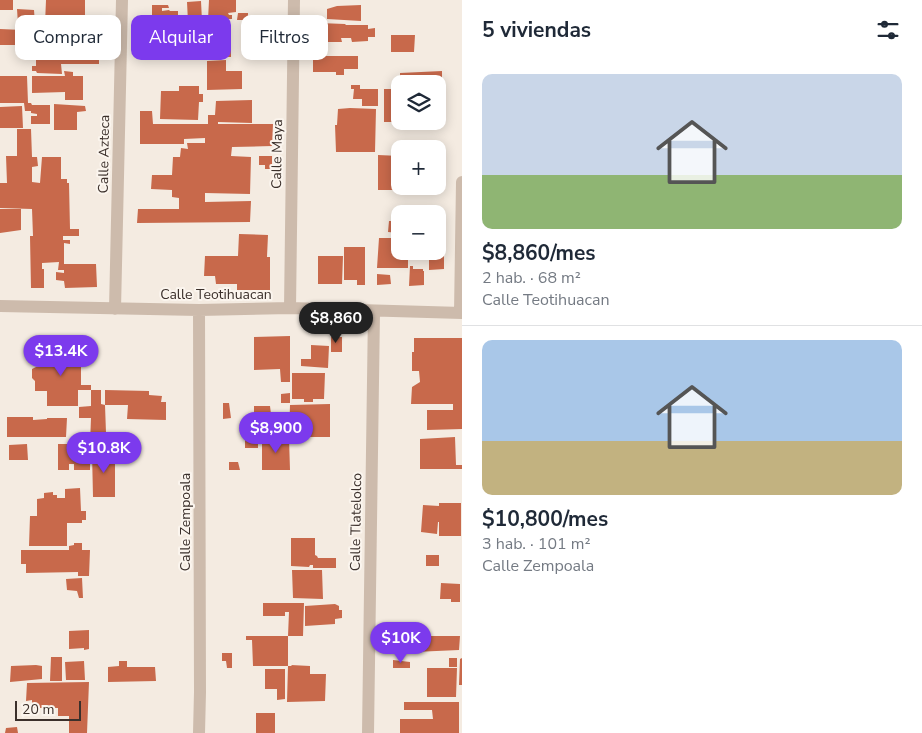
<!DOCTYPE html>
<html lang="es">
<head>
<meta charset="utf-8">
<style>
  body { margin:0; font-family:"Nunito Sans",sans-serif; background:#f6f6f7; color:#1f2937; height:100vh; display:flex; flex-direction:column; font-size:19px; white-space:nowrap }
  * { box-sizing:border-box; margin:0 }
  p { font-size:16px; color:#747a83 }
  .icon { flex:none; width:28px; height:28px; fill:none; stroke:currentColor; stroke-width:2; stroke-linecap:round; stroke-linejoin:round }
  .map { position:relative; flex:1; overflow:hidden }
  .side { display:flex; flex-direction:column; background:#fff; width:460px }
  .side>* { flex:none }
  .banner { position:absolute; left:15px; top:15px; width:371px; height:45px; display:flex; gap:10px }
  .tools { position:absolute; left:391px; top:75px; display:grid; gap:10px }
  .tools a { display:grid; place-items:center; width:55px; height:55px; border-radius:10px; background:#fff; box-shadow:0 2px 12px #0003; font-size:25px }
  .scale { position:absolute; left:15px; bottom:12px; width:66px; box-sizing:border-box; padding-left:5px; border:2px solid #3b302b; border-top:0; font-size:14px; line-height:18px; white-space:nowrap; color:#3b302b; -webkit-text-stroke:4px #fbf5ee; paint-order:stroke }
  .price { position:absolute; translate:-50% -42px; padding:0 11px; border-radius:18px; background:#7c3aed; color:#fff; font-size:16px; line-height:32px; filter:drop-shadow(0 1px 2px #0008) }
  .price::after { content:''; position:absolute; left:50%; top:30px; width:15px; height:11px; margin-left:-8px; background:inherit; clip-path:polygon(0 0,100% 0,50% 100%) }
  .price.active { background:#222; color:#fff }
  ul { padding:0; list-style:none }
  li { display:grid; align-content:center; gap:10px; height:265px; padding:0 20px }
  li+li { border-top:1px solid #e0e1e3 }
  li span { display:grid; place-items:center; height:155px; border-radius:10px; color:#555 }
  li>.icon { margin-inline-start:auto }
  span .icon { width:90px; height:90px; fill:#fffc; stroke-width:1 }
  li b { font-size:21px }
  h2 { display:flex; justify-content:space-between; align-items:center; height:60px; padding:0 20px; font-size:21px }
  .pill { padding:0 18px; border-radius:10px; background:#fff; box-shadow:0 2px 12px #0003; font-size:18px; line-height:45px }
  .pill.active { background:#7c3aed; color:#fff }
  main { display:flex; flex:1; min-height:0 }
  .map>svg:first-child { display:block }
  .building { fill:#c8694b }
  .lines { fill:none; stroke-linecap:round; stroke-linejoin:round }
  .street { stroke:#cdbbac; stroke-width:12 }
  .labels { text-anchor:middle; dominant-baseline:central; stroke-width:4; stroke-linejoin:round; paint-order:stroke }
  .street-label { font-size:14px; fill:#3b302b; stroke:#fbf5ee }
</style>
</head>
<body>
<main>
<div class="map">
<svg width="462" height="733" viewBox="0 0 462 733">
  <rect width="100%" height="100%" fill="#f4ebe1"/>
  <!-- building -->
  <path class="building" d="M0,0H13V10H0Z
    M46,0H85V24H45Z
    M209,0H236V12L228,13L229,15H232V19L208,20Z
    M201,1L202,21L188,22L187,2Z
    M152,5H168L169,8H162V11L169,10L170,11H178V20L152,19Z
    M361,5V21L327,19V9L337,6Z
    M17,9L34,10L35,24H18Z
    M238,13H248V20H237Z
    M203,23V49L172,50L166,49V29H171V24Z
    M319,23L345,24L346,25H368V29L375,28V37H368V41L352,42L351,38H341L342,42H313L314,24Z
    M0,29L23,30V45H0Z
    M50,34H61V46H50Z
    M391,35H415L414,52H391Z
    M140,43H159L158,57H140Z
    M231,47V57H213V48Z
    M61,50H99V64H61L62,74L37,73L36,71H32V66H36V53H61Z
    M313,56H358V69H344V75H336V72H313Z
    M226,60V71H242V89L207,90V61Z
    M64,71L73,72V76H83V100H65V92L32,93V76H65Z
    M442,71V88H438V84H400V73Z
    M0,76H27L28,103H31L32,105H50V124H31V116H37V114L31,113V111H25L24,103H0Z
    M351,85H360V89H378V106H362V99H353L354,89H351Z
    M179,86H199V94H203V102H199L198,120L160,119L161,91H179Z
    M384,89H400V122H384Z
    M252,100V123L218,122V124H273L272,146L232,147L231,156L251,157L250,194L205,193V202L251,201L250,222L137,223L138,209H179V198L172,197V190L151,189L152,175H172L173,157H180L181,148L188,149L187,143H205V138L184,139V144H140V111H152L153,124H208V115H215L216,101Z
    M54,104L85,106L86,111L77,112V130H54Z
    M22,106L23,128H0V107Z
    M350,108L376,109L375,152H336L335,125H337L338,109Z
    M17,129H31L32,157H37L38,166L32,167V182L40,183L42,157H61V179H67V183H69L70,229H79V236H63V240H70V244L64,243V264H96L97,287L65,288L64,281L56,280V272L64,273V270H58L59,262L42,263V269H44V288H31L30,236H33L32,209L0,208V183H7L6,156H17Z
    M378,155L400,156V186H427V190H378Z
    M259,156H272V169H265V165H259Z
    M0,209H21V230L0,233Z
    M389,221H400L399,233L388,232Z
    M239,234L268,235L267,257H270V290H237V284H216L215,276H204L205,256H238Z
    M379,238H400V251H408V268H377Z
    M344,247H365V285H357V280H344Z
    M429,251H444V269L429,270Z
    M318,256H343L342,284H318Z
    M410,266H413V269H423V271H424V285L409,286Z
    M377,274L390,275L391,284L377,285Z
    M290,336V382H281L280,369L254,370V337Z
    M331,337H342V352H331Z
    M414,338H462V429L427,430V410H453V404H411L412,387L420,382L419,371H412V352H414Z
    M65,343V348H81V385H91V390H78V406H47V391H35V381L32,378V369L36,367H56L55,364H51L50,344Z
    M311,345L329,346L328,368L301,366V359H311Z
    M292,373H325L324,399H313V402H304V399H292Z
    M91,390H101V404L105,405L106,433H114V444H90V470H74V464H69V470H58V444H90L91,418H79V407L91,406Z
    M105,390L149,391V395L162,396L161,402H166V420L127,419L128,405H105Z
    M290,393V403H281V394Z
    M223,403H229L231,418L223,419Z
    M330,404V437H289L290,405Z
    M254,406H270L272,422H270V434L254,435Z
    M7,417H33V420L47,419V418H67L66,437H7Z
    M455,437L456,465H462V469H420V439Z
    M245,438H258V448H245Z
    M262,438H289L290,470H262Z
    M27,444L28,460H9V445Z
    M92,452H115V497H93Z
    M229,462H238L240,470H229Z
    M80,488L81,511H86V520H82V523H67V546H29L30,516H37V499L44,498V493L53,492V495H57V498H65V489Z
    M439,503H461V536H439V522H438L437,534L421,532L423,505L439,506Z
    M291,538H315V555L317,556L318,558H336V568H313V565H310L309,567L291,566Z
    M74,543H82V550H90L89,576H78V572L26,573V564H21V550H69V546L74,545Z
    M426,555H439V566H426Z
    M292,570H322L323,599L293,598Z
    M82,578L83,598H79L77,591L67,590L66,579Z
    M441,583L460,584V602H451V599H440Z
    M263,603H304L303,636H288V666H253L252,640H246V636H288L289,612H285V616H263Z
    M335,604L339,606V610H342V618L335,619V624L305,626V606Z
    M89,630V649L84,650V648L69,649V631Z
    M411,636H460L459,650L414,652V650H411Z
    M222,653H232V668H227L226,661H222Z
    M51,657H62V681H50Z
    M449,658H457V667H449Z
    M462,658V685H459L460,659Z
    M393,660L410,662V668H393Z
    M84,661L85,680H66L65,662Z
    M119,661H127V667H155L156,681L108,682V667L119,666Z
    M36,665L42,666V679L10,682L11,666Z
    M291,665L310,666V674H326L325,701L287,702L288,666H292Z
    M427,668H457L456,697H427Z
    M265,669H285V699L277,700V689H265Z
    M89,682L87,733H69V716H58V708H32V700L26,701L27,683Z
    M404,702H459V733H400V719H433L432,710H404Z
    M256,713H275V733H256Z
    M17,727L18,733H5L6,728Z"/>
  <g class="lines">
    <!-- street -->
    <path class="street" d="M0,306L199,310L290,308L462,313
      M290,308L294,0
      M115,309L122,0
      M199,310L200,692L199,733
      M460,313L462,182
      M368,733L374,311"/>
  </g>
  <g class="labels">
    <!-- street labels -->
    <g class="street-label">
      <text transform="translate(104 154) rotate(-89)">Calle Azteca</text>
      <text transform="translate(277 154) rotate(-89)">Calle Maya</text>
      <text x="216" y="294">Calle Teotihuacan</text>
      <text transform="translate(185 522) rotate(-90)">Calle Zempoala</text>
      <text transform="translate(356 522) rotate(-89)">Calle Tlatelolco</text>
    </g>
  </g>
</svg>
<div class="tools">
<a><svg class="icon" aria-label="layers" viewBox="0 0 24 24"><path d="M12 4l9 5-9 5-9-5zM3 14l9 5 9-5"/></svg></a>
<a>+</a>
<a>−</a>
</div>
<div class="scale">20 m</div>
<b class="price active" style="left:336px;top:344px">$8,860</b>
<b class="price" style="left:61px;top:377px">$13.4K</b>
<b class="price" style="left:276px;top:454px">$8,900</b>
<b class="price" style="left:104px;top:474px">$10.8K</b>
<b class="price" style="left:401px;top:664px">$10K</b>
<div class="banner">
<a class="pill">Comprar</a>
<a class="pill active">Alquilar</a>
<a class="pill">Filtros</a>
</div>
</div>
<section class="side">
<h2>5 viviendas<svg class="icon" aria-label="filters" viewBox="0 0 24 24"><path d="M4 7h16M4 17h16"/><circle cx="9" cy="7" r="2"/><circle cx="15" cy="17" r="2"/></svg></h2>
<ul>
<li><span style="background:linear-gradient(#c9d6e8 65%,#8fb573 0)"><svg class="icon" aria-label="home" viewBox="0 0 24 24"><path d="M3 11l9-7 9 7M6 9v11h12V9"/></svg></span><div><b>$8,860/mes</b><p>2 hab. · 68 m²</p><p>Calle Teotihuacan</p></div></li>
<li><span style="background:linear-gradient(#a9c7e8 65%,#c2b280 0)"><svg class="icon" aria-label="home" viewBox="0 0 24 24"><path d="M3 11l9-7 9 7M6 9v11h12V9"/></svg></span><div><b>$10,800/mes</b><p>3 hab. · 101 m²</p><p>Calle Zempoala</p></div></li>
</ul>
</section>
</main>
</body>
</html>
